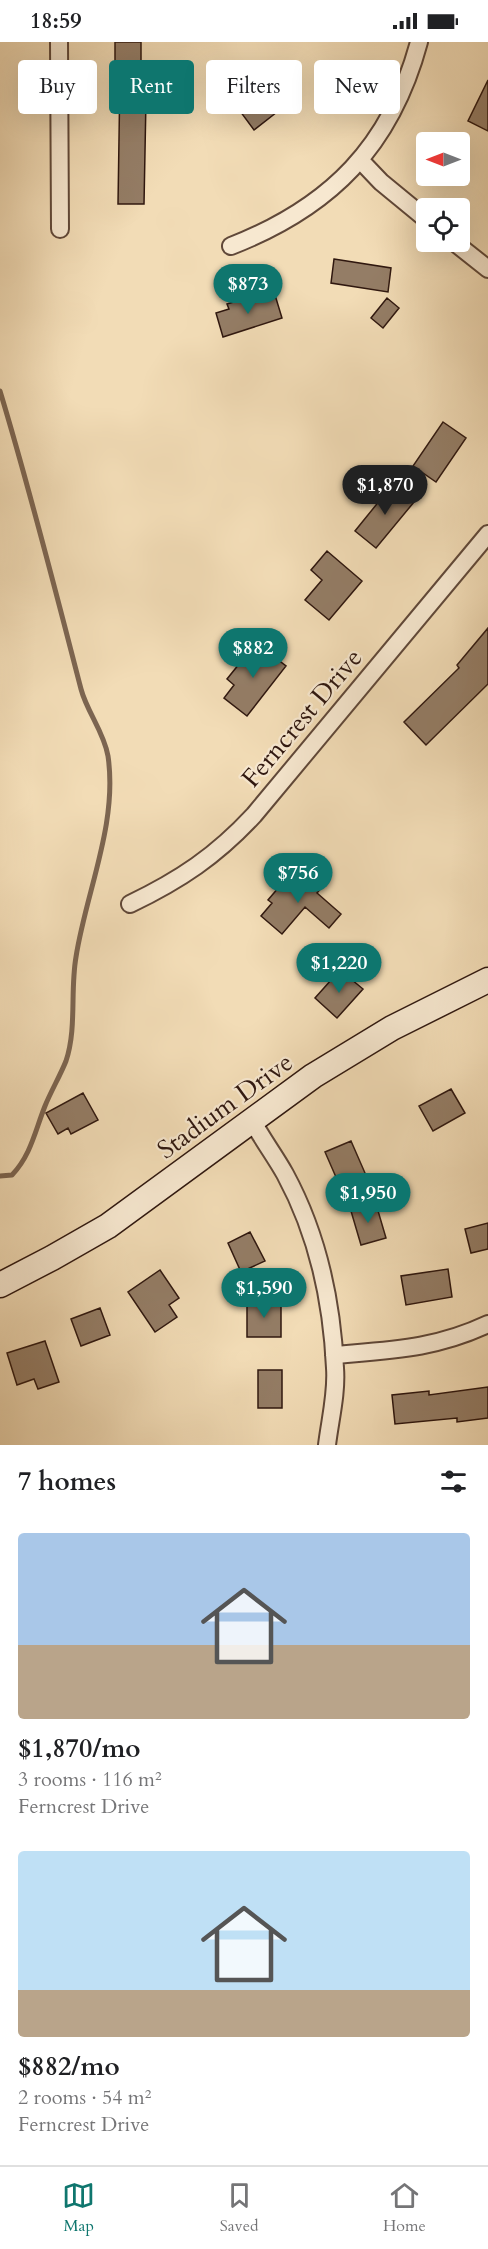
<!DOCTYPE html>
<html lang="en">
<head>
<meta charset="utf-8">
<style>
  body { margin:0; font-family:Cardo,serif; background:#f6f6f6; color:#202124; height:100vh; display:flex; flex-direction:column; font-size:22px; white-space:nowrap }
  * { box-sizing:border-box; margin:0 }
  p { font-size:20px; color:#757577 }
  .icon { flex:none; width:33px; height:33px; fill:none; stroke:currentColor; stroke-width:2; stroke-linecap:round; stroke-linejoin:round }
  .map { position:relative; height:1403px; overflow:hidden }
  .details { display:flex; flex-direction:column; background:#fff; flex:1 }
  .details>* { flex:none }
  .banner { position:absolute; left:18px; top:18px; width:453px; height:54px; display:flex; gap:12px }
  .needle { width:39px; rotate:270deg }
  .controls { position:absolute; left:416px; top:90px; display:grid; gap:12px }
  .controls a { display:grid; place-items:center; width:54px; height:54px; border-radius:6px; background:#fff; box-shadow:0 6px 24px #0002; font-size:30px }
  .price { position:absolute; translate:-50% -51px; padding:0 14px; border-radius:21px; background:#0f766e; color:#fff; font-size:20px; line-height:39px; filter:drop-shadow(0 2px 3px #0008) }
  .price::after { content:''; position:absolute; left:50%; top:36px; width:18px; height:14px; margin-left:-9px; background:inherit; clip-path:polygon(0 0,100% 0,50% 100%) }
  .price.active { background:#222; color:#fff }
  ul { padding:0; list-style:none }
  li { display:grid; align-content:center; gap:12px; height:318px; padding:0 18px }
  li span { display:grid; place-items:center; height:186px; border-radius:6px; color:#555 }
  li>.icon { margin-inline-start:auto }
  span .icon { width:108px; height:108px; fill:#fffc; stroke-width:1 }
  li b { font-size:26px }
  h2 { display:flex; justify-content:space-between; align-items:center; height:72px; padding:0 18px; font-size:26px }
  .chip { padding:0 21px; border-radius:6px; background:#fff; box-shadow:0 6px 24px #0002; font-size:21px; line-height:54px }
  .chip.active { background:#0f766e; color:#fff }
  .status { display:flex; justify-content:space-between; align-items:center; height:42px; padding:0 30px; background:#fff; direction:ltr }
  .status svg { height:16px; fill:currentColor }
  .menu { display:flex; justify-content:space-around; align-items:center; height:84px; border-top:2px solid #e0e0e0; background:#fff; font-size:16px; color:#757577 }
  .menu a { display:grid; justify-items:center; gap:3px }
  .menu .active { color:#0f766e }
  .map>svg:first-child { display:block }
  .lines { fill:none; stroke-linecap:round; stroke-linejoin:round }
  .stream { stroke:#7c6551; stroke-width:5 }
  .building { fill:#947d66; stroke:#2f170f; stroke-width:1.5 }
  .street-casing { stroke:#604839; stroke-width:20 }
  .secondary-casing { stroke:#2f170f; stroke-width:27 }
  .street { stroke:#f7e8d0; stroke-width:16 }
  .secondary { stroke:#f7e8d0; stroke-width:24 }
  .labels { text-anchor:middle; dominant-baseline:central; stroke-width:4.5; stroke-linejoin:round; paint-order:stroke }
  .street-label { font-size:26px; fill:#2f170f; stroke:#f7e8d0 }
</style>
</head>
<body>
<div class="status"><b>18:59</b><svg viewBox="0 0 49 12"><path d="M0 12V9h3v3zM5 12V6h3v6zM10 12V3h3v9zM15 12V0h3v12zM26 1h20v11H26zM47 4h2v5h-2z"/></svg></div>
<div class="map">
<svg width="488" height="1403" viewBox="0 0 488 1403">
  <rect width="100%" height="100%" fill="#f2dcb6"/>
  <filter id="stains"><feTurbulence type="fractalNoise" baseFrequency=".00333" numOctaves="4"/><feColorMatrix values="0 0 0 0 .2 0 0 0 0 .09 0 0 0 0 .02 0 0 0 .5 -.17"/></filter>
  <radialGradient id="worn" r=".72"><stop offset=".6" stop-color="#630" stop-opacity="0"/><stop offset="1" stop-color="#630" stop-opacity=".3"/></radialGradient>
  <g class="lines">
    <!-- stream -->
    <path class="stream" d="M0,349C30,448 55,547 81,647C87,670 104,690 108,714C118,782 86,850 76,915C70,949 77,986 66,1019C60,1034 51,1049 45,1064C35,1089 31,1113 12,1133L0,1134"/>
  </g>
  <!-- building -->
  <path class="building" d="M115,0H141V57H146L144,162H118L120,32H115Z
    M488,38V89L468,79Z
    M268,41L286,63L254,88L237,65Z
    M334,217L391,226L388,250L331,241Z
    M275,253L282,276L223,295L216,271L229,267L227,262L247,256L249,261Z
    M387,256L399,266L383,286L371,276Z
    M443,380L466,396L436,440L413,424Z
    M393,442L414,460L376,506L355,489Z
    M327,509L362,539L329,578L305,558L322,538L311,528Z
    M488,586V642L426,703L404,680L459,626L457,623Z
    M256,601L286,624L247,674L224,656L234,643L227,637Z
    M300,828L321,846L317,851L341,872L329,886L305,865L282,892L261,874L272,861L268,858L285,838L289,841Z
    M340,928L363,947L337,976L315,956Z
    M451,1047L465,1071L433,1089L419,1064Z
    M83,1051L98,1078L71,1092L68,1086L58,1092L46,1071Z
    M351,1099L365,1131L339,1142L325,1110Z
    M376,1162L386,1196L361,1203L351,1169Z
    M488,1181V1207L471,1211L465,1187Z
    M250,1190L265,1219L241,1230L228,1201Z
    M448,1227L452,1255L406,1263L401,1234Z
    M160,1228L179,1256L169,1263L177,1275L155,1290L128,1250Z
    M247,1259H281V1295H247Z
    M100,1266L110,1293L81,1304L71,1277Z
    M45,1299L59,1340L38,1347L34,1337L17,1343L7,1311Z
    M258,1328H282V1366H258Z
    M488,1345V1376L457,1380V1376L395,1382L392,1353L429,1349V1353Z"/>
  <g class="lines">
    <defs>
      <path id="street" d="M59,0L60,187
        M361,119L381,140L426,177
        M454,200L488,227
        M231,204C331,165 391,104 419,0
        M130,862C180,838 216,814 254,773L488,492
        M252,1078C262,1097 275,1114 285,1132C317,1191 332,1260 335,1326C337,1351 330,1378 327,1403
        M334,1313C391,1308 435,1307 488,1282"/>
      <path id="secondary" d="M0,1243L52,1216L108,1184L313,1034L392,986L488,938"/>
    </defs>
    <!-- street casing -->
    <use href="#street" class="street-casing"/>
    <!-- secondary casing -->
    <use href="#secondary" class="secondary-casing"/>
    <!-- street -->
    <use href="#street" class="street"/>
    <!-- secondary -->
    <use href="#secondary" class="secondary"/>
  </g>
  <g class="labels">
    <!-- street labels -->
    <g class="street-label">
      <text transform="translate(302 676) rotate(-50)">Ferncrest Drive</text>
      <text transform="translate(225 1064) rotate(-36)">Stadium Drive</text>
    </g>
  </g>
  <rect width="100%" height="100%" filter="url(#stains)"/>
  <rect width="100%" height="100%" fill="url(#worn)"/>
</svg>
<div class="controls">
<a><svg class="needle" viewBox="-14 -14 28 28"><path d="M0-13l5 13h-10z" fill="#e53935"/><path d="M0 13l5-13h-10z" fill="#757577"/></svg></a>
<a><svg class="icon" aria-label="locate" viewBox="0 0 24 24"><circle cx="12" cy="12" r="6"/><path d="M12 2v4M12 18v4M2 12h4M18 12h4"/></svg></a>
</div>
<b class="price" style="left:248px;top:273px">$873</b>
<b class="price active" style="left:385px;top:474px">$1,870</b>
<b class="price" style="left:253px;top:637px">$882</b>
<b class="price" style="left:298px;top:862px">$756</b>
<b class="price" style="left:339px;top:952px">$1,220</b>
<b class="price" style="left:368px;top:1182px">$1,950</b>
<b class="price" style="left:264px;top:1277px">$1,590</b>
<div class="banner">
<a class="chip">Buy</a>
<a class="chip active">Rent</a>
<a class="chip">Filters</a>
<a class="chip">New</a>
</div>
</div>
<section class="details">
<h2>7 homes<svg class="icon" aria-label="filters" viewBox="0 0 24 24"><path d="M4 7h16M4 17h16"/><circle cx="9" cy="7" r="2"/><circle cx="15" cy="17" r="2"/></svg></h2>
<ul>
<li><span style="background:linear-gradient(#a9c7e8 60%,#b9a48a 0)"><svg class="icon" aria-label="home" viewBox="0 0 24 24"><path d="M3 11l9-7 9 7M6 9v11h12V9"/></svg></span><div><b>$1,870/mo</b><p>3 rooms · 116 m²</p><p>Ferncrest Drive</p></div></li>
<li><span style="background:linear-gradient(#bfe0f5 75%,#b9a48a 0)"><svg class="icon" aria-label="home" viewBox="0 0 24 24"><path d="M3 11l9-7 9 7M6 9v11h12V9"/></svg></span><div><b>$882/mo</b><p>2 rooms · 54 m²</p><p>Ferncrest Drive</p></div></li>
</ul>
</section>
<nav class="menu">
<a class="active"><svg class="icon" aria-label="map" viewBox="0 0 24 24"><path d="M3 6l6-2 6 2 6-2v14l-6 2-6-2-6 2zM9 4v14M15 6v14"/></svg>Map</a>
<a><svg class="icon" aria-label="saved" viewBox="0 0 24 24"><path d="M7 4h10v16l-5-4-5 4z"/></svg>Saved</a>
<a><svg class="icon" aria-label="home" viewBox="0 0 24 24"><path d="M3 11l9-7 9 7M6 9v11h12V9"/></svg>Home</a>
</nav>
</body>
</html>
